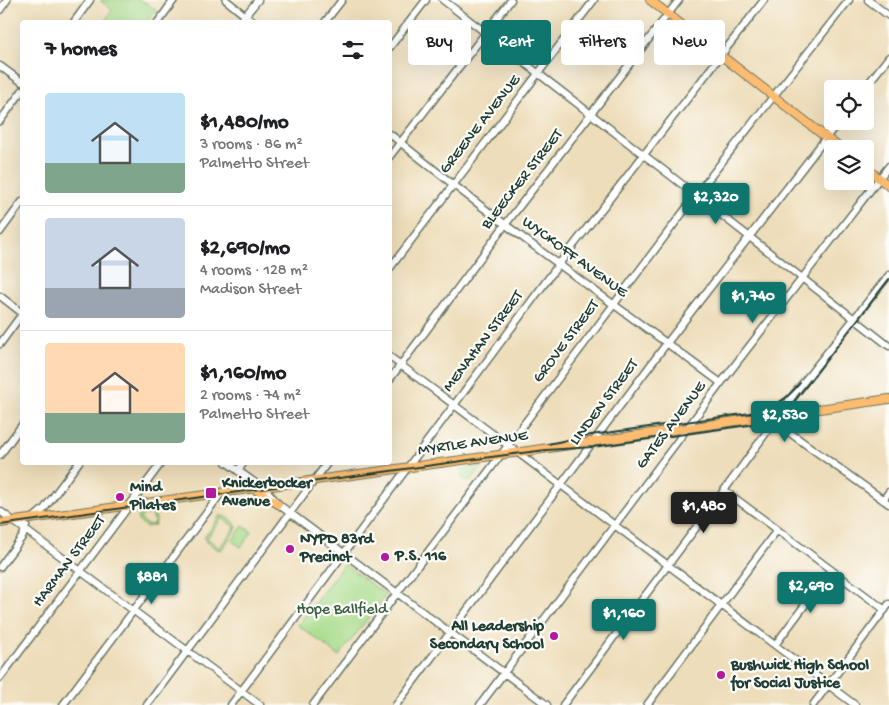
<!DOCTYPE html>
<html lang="en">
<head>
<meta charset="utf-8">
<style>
  body { margin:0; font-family:"Gochi Hand",sans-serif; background:#f2f2f2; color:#202124; height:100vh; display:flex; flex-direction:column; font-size:19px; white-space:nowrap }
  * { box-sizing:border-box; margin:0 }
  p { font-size:16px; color:#757577 }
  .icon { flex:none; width:28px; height:28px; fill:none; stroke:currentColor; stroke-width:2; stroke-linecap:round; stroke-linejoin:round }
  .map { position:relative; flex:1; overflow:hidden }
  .panel { position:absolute; left:20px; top:20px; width:372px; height:445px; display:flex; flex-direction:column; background:#fff; border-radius:5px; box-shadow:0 5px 20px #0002 }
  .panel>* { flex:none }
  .top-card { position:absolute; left:408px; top:20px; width:406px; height:45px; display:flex; gap:10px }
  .controls { position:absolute; left:824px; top:80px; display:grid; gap:10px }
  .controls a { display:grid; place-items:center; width:50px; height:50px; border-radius:5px; background:#fff; box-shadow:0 5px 20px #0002; font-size:25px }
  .price { position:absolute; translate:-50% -42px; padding:0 11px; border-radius:5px; background:#0f766e; color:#fff; font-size:16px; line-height:32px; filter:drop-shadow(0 1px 2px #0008) }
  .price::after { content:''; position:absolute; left:50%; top:30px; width:15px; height:11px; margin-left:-8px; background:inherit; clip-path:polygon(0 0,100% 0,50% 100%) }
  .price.selected { background:#222; color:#fff }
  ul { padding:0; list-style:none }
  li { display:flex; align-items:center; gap:15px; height:125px; padding:0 25px }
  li+li { border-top:1px solid #e0e0e0 }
  li span { display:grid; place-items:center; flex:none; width:140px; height:100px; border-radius:5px; color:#555 }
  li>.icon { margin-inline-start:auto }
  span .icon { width:60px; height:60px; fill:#fffc; stroke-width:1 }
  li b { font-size:21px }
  h2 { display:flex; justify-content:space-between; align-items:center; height:60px; padding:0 25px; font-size:21px }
  .pill { padding:0 18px; border-radius:5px; background:#fff; box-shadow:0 5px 20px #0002; font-size:18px; line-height:45px }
  .pill.selected { background:#0f766e; color:#fff }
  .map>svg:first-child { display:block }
  .green { fill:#a8dc8c; stroke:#648c60; fill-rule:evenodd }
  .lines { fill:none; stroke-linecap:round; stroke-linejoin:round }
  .minor-casing { stroke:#677563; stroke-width:9 }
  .major-casing { stroke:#677563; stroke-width:10 }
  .minor { stroke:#fff; stroke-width:6 }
  .major { stroke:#febc70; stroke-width:8 }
  .rail { stroke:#1f3d34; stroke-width:2 }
  .poi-dot { fill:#b5179e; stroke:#fdfcf7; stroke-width:2 }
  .labels { text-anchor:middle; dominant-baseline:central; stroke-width:4.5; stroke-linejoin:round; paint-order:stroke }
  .street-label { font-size:16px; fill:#1f3d34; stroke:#fdfcf7 }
  .poi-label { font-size:16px; font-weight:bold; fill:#1f3d34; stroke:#fdfcf7; text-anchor:start }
  .park-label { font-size:16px; fill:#3a5d46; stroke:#fdfcf7 }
</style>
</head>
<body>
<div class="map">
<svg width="889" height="705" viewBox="0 0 889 705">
  <rect width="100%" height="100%" fill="#fdfcf7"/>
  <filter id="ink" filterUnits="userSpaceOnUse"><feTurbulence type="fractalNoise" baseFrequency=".02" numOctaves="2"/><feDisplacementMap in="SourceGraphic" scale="10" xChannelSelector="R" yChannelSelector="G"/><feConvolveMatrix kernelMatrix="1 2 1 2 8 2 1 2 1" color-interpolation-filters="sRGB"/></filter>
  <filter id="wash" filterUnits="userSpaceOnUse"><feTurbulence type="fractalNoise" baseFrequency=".0096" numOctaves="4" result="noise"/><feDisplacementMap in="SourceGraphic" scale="20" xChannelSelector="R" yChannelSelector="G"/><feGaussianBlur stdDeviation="1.12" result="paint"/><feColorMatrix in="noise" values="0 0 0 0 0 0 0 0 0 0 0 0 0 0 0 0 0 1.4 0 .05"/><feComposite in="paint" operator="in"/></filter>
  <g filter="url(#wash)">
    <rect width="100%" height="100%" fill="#eeddba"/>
    <!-- green -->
    <path class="green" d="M100,0H142L156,10L147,22H107L105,21L112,10Z
      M484,465L469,482L462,478L461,469Z
      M152,512C156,514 157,521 155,525L146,527L138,521V517L141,514ZM152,514L154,522L153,524L147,525L140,519L143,515Z
      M220,516C226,515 236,522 237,528L222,549L219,550L206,542L204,538ZM222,518L234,526L235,528L219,548L207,538Z
      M243,526L252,532L241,547L232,541Z
      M344,564L386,595L339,656L298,625Z"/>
  </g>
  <g filter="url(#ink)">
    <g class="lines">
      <defs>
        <path id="minor" d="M226,0L253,22
          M443,0L701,199L889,346
          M868,0L889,16
          M0,10L7,0
          M74,22L90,0
          M158,22L174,0
          M240,22L258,0
          M325,22L342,0
          M390,47L426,0
          M0,66L22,82
          M864,89L889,57
          M0,121L22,91
          M390,134C497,222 610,301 721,383
          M390,156L511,0
          M0,232L22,202
          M390,268L594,0
          M0,296L22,313
          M0,344L22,314
          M390,357L855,705
          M390,379L505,225L679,0
          M772,420L889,504
          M0,455L22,425
          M226,462L268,492L278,504L547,705
          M238,471L244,462
          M724,490L885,610
          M883,500L889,492
          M0,511L260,705
          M32,519L44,509L79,462
          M0,567L23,536L26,526
          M775,645L831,570
          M0,678L162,462
          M63,705L222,492
          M147,705L328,462
          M231,705L559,264L764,0
          M313,705L696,195L849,0
          M396,705L667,343L839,121
          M480,705L721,383L889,166
          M563,705L743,465L794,394L889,275
          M647,705L777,530
          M813,705L889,604"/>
        <path id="major" d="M650,0L841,149
          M865,167L889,186
          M253,488L278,504
          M0,523L528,451L889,399"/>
      </defs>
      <!-- minor casing -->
      <use href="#minor" class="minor-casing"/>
      <!-- major casing -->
      <use href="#major" class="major-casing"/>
      <!-- minor -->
      <use href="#minor" class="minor"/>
      <!-- major -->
      <use href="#major" class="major"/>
      <!-- rail -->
      <path class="rail" d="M548,444L591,435L758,412C776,406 788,398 800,383
        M0,525L491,457L546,450L593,447L763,423L776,417L794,402L889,279"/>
    </g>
  </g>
  <!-- markers -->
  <g class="poi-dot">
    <rect x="205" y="487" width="12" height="12" rx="2.5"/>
    <circle cx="120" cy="497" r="5"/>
    <circle cx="290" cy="549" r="5"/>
    <circle cx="385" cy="557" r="5"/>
    <circle cx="554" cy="636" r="5"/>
    <circle cx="721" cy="675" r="5"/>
  </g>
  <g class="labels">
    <!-- street labels -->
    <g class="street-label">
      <text transform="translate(481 125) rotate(-52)">GREENE AVENUE</text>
      <text transform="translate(523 180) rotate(-52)">BLEECKER STREET</text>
      <text transform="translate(574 258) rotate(36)">WYCKOFF AVENUE</text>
      <text transform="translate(484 342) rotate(-53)">MENAHAN STREET</text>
      <text transform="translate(567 342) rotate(-53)">GROVE STREET</text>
      <text transform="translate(605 403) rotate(-53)">LINDEN STREET</text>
      <text transform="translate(672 426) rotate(-53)">GATES AVENUE</text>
      <text transform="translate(473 444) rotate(-8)">MYRTLE AVENUE</text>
      <text transform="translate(70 562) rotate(-53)">HARMAN STREET</text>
    </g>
    <!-- poi labels -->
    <g class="poi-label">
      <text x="222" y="484">Knickerbocker<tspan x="222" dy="18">Avenue</tspan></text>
      <text x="130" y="488">Mind<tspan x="130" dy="18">Pilates</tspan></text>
      <text x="300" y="540">NYPD 83rd<tspan x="300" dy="18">Precinct</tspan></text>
      <text x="395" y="557">P.S. 116</text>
      <text x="544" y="627" text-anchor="end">All Leadership<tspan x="544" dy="18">Secondary School</tspan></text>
      <text x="731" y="666">Bushwick High School<tspan x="731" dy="18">for Social Justice</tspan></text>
    </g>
    <!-- park labels -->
    <g class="park-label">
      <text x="342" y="610">Hope Ballfield</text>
    </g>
  </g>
</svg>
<div class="controls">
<a><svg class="icon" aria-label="locate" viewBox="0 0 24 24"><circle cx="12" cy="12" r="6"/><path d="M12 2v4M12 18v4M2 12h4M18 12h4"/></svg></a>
<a><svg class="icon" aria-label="layers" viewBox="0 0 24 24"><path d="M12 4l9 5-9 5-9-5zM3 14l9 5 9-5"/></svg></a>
</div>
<b class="price" style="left:716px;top:225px">$2,320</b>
<b class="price" style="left:753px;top:324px">$1,740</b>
<b class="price" style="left:785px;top:443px">$2,530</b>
<b class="price selected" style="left:704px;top:534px">$1,480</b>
<b class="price" style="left:152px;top:605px">$881</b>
<b class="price" style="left:811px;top:614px">$2,690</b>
<b class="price" style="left:624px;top:641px">$1,160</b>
<div class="top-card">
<a class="pill">Buy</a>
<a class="pill selected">Rent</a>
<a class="pill">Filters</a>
<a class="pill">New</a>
</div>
<section class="panel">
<h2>7 homes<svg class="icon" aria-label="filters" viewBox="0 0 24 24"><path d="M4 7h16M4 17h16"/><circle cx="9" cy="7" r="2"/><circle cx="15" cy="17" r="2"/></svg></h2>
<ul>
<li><span style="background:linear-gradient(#bfe0f5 70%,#7fa58c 0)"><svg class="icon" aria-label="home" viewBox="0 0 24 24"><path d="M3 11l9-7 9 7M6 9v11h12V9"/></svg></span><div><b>$1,480/mo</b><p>3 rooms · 86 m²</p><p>Palmetto Street</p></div></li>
<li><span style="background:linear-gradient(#c9d6e8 70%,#9aa5b1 0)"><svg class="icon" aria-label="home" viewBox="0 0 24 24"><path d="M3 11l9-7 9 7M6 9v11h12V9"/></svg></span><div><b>$2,690/mo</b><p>4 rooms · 128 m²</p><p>Madison Street</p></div></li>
<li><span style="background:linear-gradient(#ffd9b3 70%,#7fa58c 0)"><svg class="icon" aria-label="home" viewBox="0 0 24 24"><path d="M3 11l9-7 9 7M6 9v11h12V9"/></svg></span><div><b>$1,160/mo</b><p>2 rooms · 74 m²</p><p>Palmetto Street</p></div></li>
</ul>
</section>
</div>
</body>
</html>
